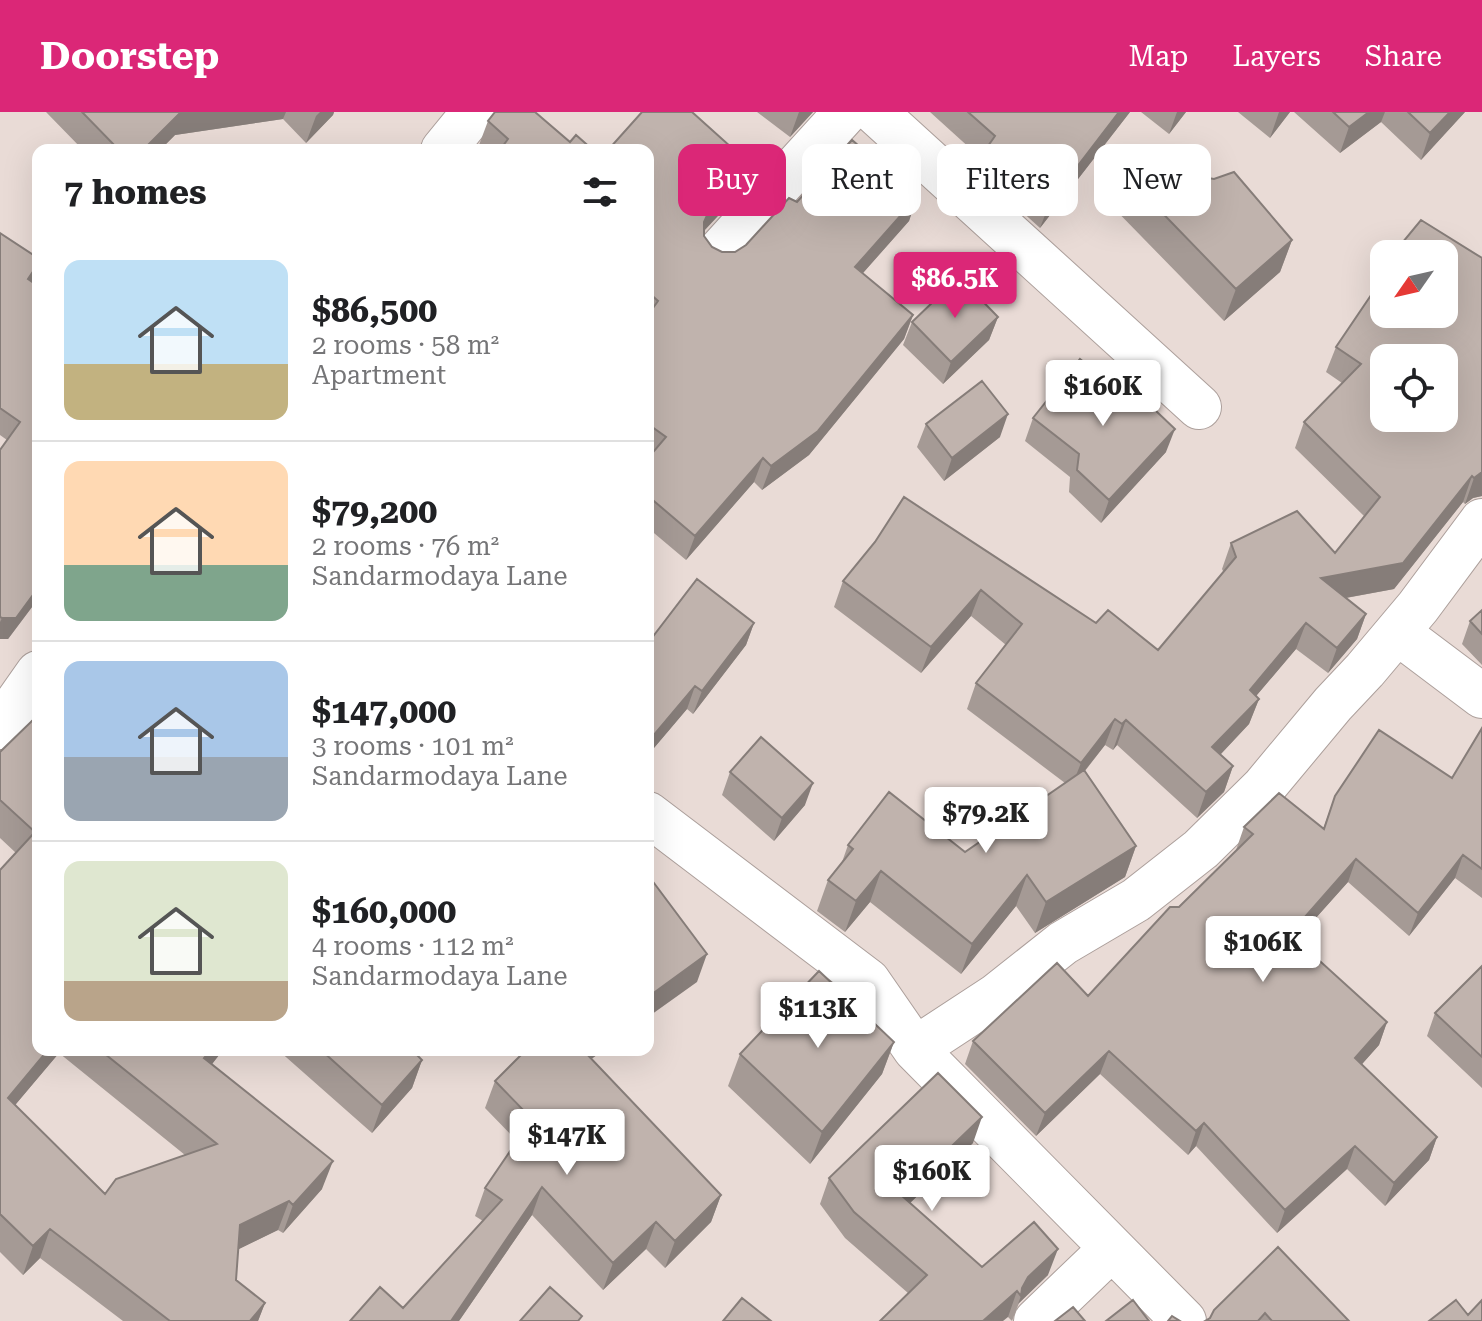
<!DOCTYPE html>
<html lang="en">
<head>
<meta charset="utf-8">
<style>
  body { margin:0; font-family:"Roboto Serif",serif; background:#f6f6f6; color:#202124; height:100vh; display:flex; flex-direction:column; font-size:30px; white-space:nowrap }
  * { box-sizing:border-box; margin:0 }
  p { font-size:26px; color:#757577 }
  .icon { flex:none; width:44px; height:44px; fill:none; stroke:currentColor; stroke-width:2; stroke-linecap:round; stroke-linejoin:round }
  .map { position:relative; flex:1; overflow:hidden }
  .side { position:absolute; left:32px; top:32px; width:622px; height:912px; display:flex; flex-direction:column; background:#fff; border-radius:16px; box-shadow:0 8px 32px #0002 }
  .side>* { flex:none }
  .top-card { position:absolute; left:678px; top:32px; width:684px; height:72px; display:flex; gap:16px }
  .needle { width:52px; rotate:236deg }
  .buttons { position:absolute; left:1370px; top:128px; display:grid; gap:16px }
  .buttons a { display:grid; place-items:center; width:88px; height:88px; border-radius:16px; background:#fff; box-shadow:0 8px 32px #0002; font-size:40px }
  .price { position:absolute; translate:-50% -68px; padding:0 18px; border-radius:8px; background:#fff; color:#222; font-size:26px; line-height:52px; filter:drop-shadow(0 2px 4px #0008) }
  .price::after { content:''; position:absolute; left:50%; top:48px; width:24px; height:18px; margin-left:-12px; background:inherit; clip-path:polygon(0 0,100% 0,50% 100%) }
  .price.on { background:#db2777; color:#fff }
  ul { padding:0; list-style:none }
  li { display:flex; align-items:center; gap:24px; height:200px; padding:0 32px }
  li+li { border-top:2px solid #e0e0e0 }
  li span { display:grid; place-items:center; flex:none; width:224px; height:160px; border-radius:16px; color:#555 }
  li>.icon { margin-inline-start:auto }
  span .icon { width:96px; height:96px; fill:#fffc; stroke-width:1 }
  li b { font-size:34px }
  h2 { display:flex; justify-content:space-between; align-items:center; height:96px; padding:0 32px; font-size:34px }
  .pill { padding:0 28px; border-radius:16px; background:#fff; box-shadow:0 8px 32px #0002; font-size:28px; line-height:72px }
  .pill.on { background:#db2777; color:#fff }
  header { display:flex; align-items:center; gap:48px; box-sizing:border-box; height:112px; padding:0 40px; background:#db2777; color:#fff }
  header strong { font-size:38px }
  nav { display:flex; gap:44px; margin-inline-start:auto; font-size:28px }
  .map>svg:first-child { display:block }
  .lines { fill:none; stroke-linecap:round; stroke-linejoin:round }
  .minor-casing { stroke:#ac9f9b; stroke-width:46 }
  .primary-casing { stroke:#ac9f9b; stroke-width:46 }
  .minor { stroke:#fff; stroke-width:44 }
  .primary { stroke:#fff; stroke-width:44 }
  .wall { fill:#a59a95; fill-rule:evenodd }
  .shaded-wall { fill:#867d79 }
  .building { fill:#c0b3ad; stroke:#867d79; stroke-width:2; fill-rule:evenodd }
</style>
</head>
<body>
<header>
<strong>Doorstep</strong>
<nav><a>Map</a><a>Layers</a><a>Share</a></nav>
</header>
<div class="map">
<svg width="1482" height="1209" viewBox="0 0 1482 1209">
  <rect width="100%" height="100%" fill="#e9dbd6"/>
  <g class="lines">
    <defs>
      <path id="minor" d="M875,0L1199,295
        M719,140L846,0
        M1397,520L1482,584
        M648,702L868,869L915,937L1184,1209
        M915,937L996,884L1063,831L1136,788L1201,737L1263,676L1333,592L1365,558L1418,495L1482,409
        M1036,1209L1111,1137"/>
      <path id="primary" d="M443,38L474,0
        M0,615L38,561"/>
    </defs>
    <!-- minor casing -->
    <use href="#minor" class="minor-casing"/>
    <!-- primary casing -->
    <use href="#primary" class="primary-casing"/>
    <!-- minor -->
    <use href="#minor" class="minor"/>
    <!-- primary -->
    <use href="#primary" class="primary"/>
  </g>
  <!-- wall -->
  <path class="wall" d="M46,0H334L333,3L306,31L283,7L175,23L160,38H83Z
    M757,0H813L790,25Z
    M930,0H1130L1040,116L979,61L983,48Z
    M1141,0H1186L1169,22Z
    M1238,0H1290L1270,26Z
    M1294,0H1465L1421,48L1381,10L1340,41Z
    M488,9L570,30L593,38H485L479,33Z
    M648,38L751,53L743,77L704,119V124L712,135L722,140H735L746,133L797,90L917,85L909,109L863,161L913,203L904,227L809,343L762,378L754,370L686,448L648,416V346L650,344L648,343Z
    M1113,50L1214,67L1292,128L1280,160L1224,209L1101,83Z
    M0,121L38,146V155L32,170L38,174V487L8,527H0V338L7,328L0,323Z
    M1482,146V384L1473,386L1465,392L1463,390L1394,477L1346,486L1366,502L1357,527L1328,561L1296,537L1256,584L1259,587L1249,612L1220,643L1233,654L1224,680L1197,706L1117,633L1113,638L1105,633L1085,659L1136,734L1125,765L1035,821L1016,794L961,862L870,790L845,820L817,799L828,768L841,753L848,733L965,740L1065,671L967,597L976,571L1006,533L971,504L921,561L834,495L843,469L875,430L1096,511L1158,538L1224,461L1222,457L1231,431L1335,441L1364,404L1295,336L1304,310L1342,271L1326,260L1336,235L1379,172L1384,157V202Z
    M998,205L989,228L943,272L903,233L912,210Z
    M1033,306L1166,340L1101,411L1069,380L1070,365L1025,329Z
    M926,312L1000,325L944,369L917,335Z
    M1482,498V553L1462,532L1470,509Z
    M754,511L746,533L693,602L687,597L648,643V531Z
    M38,603V938H223L212,952L322,1077L283,1121L278,1118L238,1137L236,1168L265,1191L258,1209H123L40,1146L23,1163L0,1140V758L16,741L0,726V640ZM59,941L185,1043L105,1082L15,993Z
    M1482,616V786L1455,766L1409,824L1348,770L1296,828L1387,910L1379,933L1362,952L1437,1025L1429,1048L1385,1094L1347,1057L1277,1121L1196,1034L1188,1043L1100,962L1036,1024L965,952L973,929L1088,884L1236,738L1244,715L1323,717L1335,684L1452,666Z
    M730,660L805,693L774,729L722,683Z
    M1482,854V976L1427,924L1435,901Z
    M894,930L882,962L810,1052L728,974L740,942Z
    M278,938H412L422,948L412,976L372,1021Z
    M519,938H604L591,947L721,1083L711,1110L665,1156L646,1137L603,1178L532,1103L459,1209H350L403,1196L483,1109L475,1104L485,1076L517,1029L485,996L495,969L523,941Z
    M973,1031L910,1091L982,1155L1048,1163L1019,1191L1012,1209L1008,1205L908,1181L845,1126L820,1092L829,1066Z
    M1278,1135L1349,1209H1205L1210,1206Z"/>
  <!-- shaded-wall -->
  <path class="shaded-wall" d="M181,0H286L283,7L175,23L160,38H143Z
    M320,0H334L333,3L306,31L316,4Z
    M799,0H813L790,25Z
    M1119,0H1130L1040,116L1050,90Z
    M1177,0H1186L1169,22Z
    M1279,0H1290L1270,26Z
    M1369,0H1385L1381,10L1340,41L1349,15Z
    M1450,0H1465L1421,48L1430,21Z
    M751,53L743,77L700,123L704,110L709,99Z
    M917,85L909,109L847,179L855,155Z
    M1292,128L1280,160L1224,209L1236,177Z
    M38,152L33,169L21,188L28,167Z
    M913,203L904,227L809,343L762,378L771,354Z
    M998,205L989,228L943,272L951,250Z
    M1008,302L1000,325L944,369L952,346Z
    M1175,317L1166,340L1101,411L1109,388Z
    M763,346L754,370L686,448L695,424Z
    M1482,360V384L1473,386L1465,392L1474,366Z
    M1472,364L1463,390L1394,477L1312,492L1321,466Z
    M38,476V487L8,527H0V510L2,506Z
    M981,478L971,504L921,561L931,535Z
    M1366,502L1357,527L1328,561L1337,536Z
    M754,511L746,533L693,602L702,579Z
    M1306,511L1296,537L1240,603L1250,578Z
    M695,574L687,597L648,643V630Z
    M1259,587L1249,612L1203,661L1212,635Z
    M1115,607L1105,633L1071,676L1081,651Z
    M1126,608L1117,633L1113,638L1122,612Z
    M1233,654L1224,680L1197,706L1206,680Z
    M813,671L805,693L774,729L782,706Z
    M1136,734L1125,765L1035,821L1046,790Z
    M1463,743L1455,766L1409,824L1418,801Z
    M1356,747L1348,770L1281,845L1290,822Z
    M881,759L870,790L845,820L856,789Z
    M1027,763L1016,794L961,862L972,832Z
    M707,842L697,870L648,905V885Z
    M1387,910L1379,933L1347,969L1355,946Z
    M894,930L882,962L810,1052L822,1020Z
    M48,938H60L59,941L0,1011L8,986Z
    M211,938H223L194,975L204,946Z
    M579,938H604L570,962Z
    M1109,939L1100,962L1036,1024L1045,1001Z
    M422,948L412,976L372,1021L382,993Z
    M982,1005L973,1031L891,1109L901,1083Z
    M1204,1011L1196,1034L1188,1043L1196,1019Z
    M1437,1025L1429,1048L1385,1094L1394,1071Z
    M1355,1034L1347,1057L1277,1121L1285,1098Z
    M333,1049L322,1077L283,1121L293,1093Z
    M542,1075L532,1103L459,1209H451Z
    M721,1083L711,1110L665,1156L675,1129Z
    M289,1089L278,1118L229,1142L240,1113Z
    M656,1110L646,1137L603,1178L613,1151Z
    M50,1117L40,1146L23,1163L33,1134Z
    M1058,1137L1048,1163L1018,1192L1021,1184L1022,1176L1028,1165Z
    M1017,1179L1008,1205L1003,1209H983Z
    M265,1191L258,1209H250Z"/>
  <!-- building -->
  <path class="building" d="M82,0H181L143,38H119Z
    M495,0H535L570,30L576,23L593,38H500L508,27L488,9Z
    M642,0H692L751,53L709,99L704,110V124L712,135L722,140H735L746,133L789,86L797,90L852,28L917,85L855,155L913,203L818,319L771,354L763,346L695,424L648,384V346L666,325L648,312V203L658,189L648,180V38H608Z
    M968,0H1119L1050,90L988,34L995,24Z
    M1333,0H1369L1349,15Z
    M1408,0H1450L1430,21Z
    M1113,50L1214,67L1234,60L1292,128L1236,177Z
    M1421,108L1482,146V360L1474,366L1472,364L1403,451L1321,466L1366,502L1337,536L1306,511L1250,578L1259,587L1212,635L1233,654L1206,680L1126,608L1122,612L1115,607L1081,651L976,571L1022,512L981,478L931,535L843,469L875,430L904,385L1096,511L1108,498L1158,538L1236,445L1231,431L1297,399L1335,441L1380,385L1304,310L1361,252L1336,235L1384,164V202H1444V142H1393ZM1384,246H1444V306H1384Z
    M0,121L38,146V152L28,167L38,174V476L16,506H2L0,505V338L20,310L0,296Z
    M959,165L998,205L951,250L912,210Z
    M1080,247L1130,287L1136,280L1175,317L1109,388L1077,358L1079,342L1033,306Z
    M982,269L1008,302L952,346L926,312Z
    M697,467L754,511L702,579L695,574L648,630V531Z
    M1482,498V522L1470,509Z
    M38,603V938H48L8,986L105,1082L116,1067L217,1032L100,938H211L204,946L333,1049L293,1093L289,1089L240,1113L236,1168L265,1191L250,1209H170L50,1117L33,1134L0,1102V758L35,720L0,688V640Z
    M1482,616V757L1463,743L1418,801L1356,747L1290,822L1387,910L1355,946L1437,1025L1394,1071L1355,1034L1285,1098L1204,1011L1196,1019L1109,939L1045,1001L973,929L1057,851L1088,884L1170,795H1179L1253,722L1244,715L1279,681L1324,717L1335,684L1379,618L1452,666Z
    M761,625L813,671L782,706L730,660Z
    M1084,658L1136,734L1046,790L1027,763L972,832L881,759L856,789L828,768L853,737L848,733L889,680L965,740Z
    M648,763L707,842L648,885Z
    M1482,854V945L1435,901Z
    M819,859L894,930L822,1020L740,942Z
    M321,938H412L422,948L382,993Z
    M526,938H583L721,1083L675,1129L656,1110L613,1151L542,1075L451,1209H350L380,1175L403,1196L502,1088L485,1076L532,1007L495,969Z
    M938,961L982,1005L901,1083L982,1155L1034,1110L1058,1137L1028,1165L1022,1176L1021,1184L1017,1179L983,1209H880L927,1163L854,1100L829,1066Z
    M1278,1135L1349,1209H1272L1265,1201L1258,1209H1205L1210,1206L1214,1198Z
    M550,1175L582,1204L578,1209H520Z
    M742,1186L771,1209H723Z
    M1133,1188L1149,1209H1106Z
    M1456,1188L1468,1203L1482,1188V1209H1429Z
    M1073,1195L1085,1209H1055Z
    M1172,1204L1180,1209H1168Z"/>
</svg>
<div class="buttons">
<a><svg class="needle" viewBox="-14 -14 28 28"><path d="M0-13l5 13h-10z" fill="#e53935"/><path d="M0 13l5-13h-10z" fill="#757577"/></svg></a>
<a><svg class="icon" aria-label="locate" viewBox="0 0 24 24"><circle cx="12" cy="12" r="6"/><path d="M12 2v4M12 18v4M2 12h4M18 12h4"/></svg></a>
</div>
<b class="price on" style="left:955px;top:208px">$86.5K</b>
<b class="price" style="left:1103px;top:316px">$160K</b>
<b class="price" style="left:986px;top:743px">$79.2K</b>
<b class="price" style="left:1263px;top:872px">$106K</b>
<b class="price" style="left:818px;top:938px">$113K</b>
<b class="price" style="left:567px;top:1065px">$147K</b>
<b class="price" style="left:932px;top:1101px">$160K</b>
<div class="top-card">
<a class="pill on">Buy</a>
<a class="pill">Rent</a>
<a class="pill">Filters</a>
<a class="pill">New</a>
</div>
<section class="side">
<h2>7 homes<svg class="icon" aria-label="filters" viewBox="0 0 24 24"><path d="M4 7h16M4 17h16"/><circle cx="9" cy="7" r="2"/><circle cx="15" cy="17" r="2"/></svg></h2>
<ul>
<li><span style="background:linear-gradient(#bfe0f5 65%,#c2b280 0)"><svg class="icon" aria-label="home" viewBox="0 0 24 24"><path d="M3 11l9-7 9 7M6 9v11h12V9"/></svg></span><div><b>$86,500</b><p>2 rooms · 58 m²</p><p>Apartment</p></div></li>
<li><span style="background:linear-gradient(#ffd9b3 65%,#7fa58c 0)"><svg class="icon" aria-label="home" viewBox="0 0 24 24"><path d="M3 11l9-7 9 7M6 9v11h12V9"/></svg></span><div><b>$79,200</b><p>2 rooms · 76 m²</p><p>Sandarmodaya Lane</p></div></li>
<li><span style="background:linear-gradient(#a9c7e8 60%,#9aa5b1 0)"><svg class="icon" aria-label="home" viewBox="0 0 24 24"><path d="M3 11l9-7 9 7M6 9v11h12V9"/></svg></span><div><b>$147,000</b><p>3 rooms · 101 m²</p><p>Sandarmodaya Lane</p></div></li>
<li><span style="background:linear-gradient(#dfe7d0 75%,#b9a48a 0)"><svg class="icon" aria-label="home" viewBox="0 0 24 24"><path d="M3 11l9-7 9 7M6 9v11h12V9"/></svg></span><div><b>$160,000</b><p>4 rooms · 112 m²</p><p>Sandarmodaya Lane</p></div></li>
</ul>
</section>
</div>
</body>
</html>
